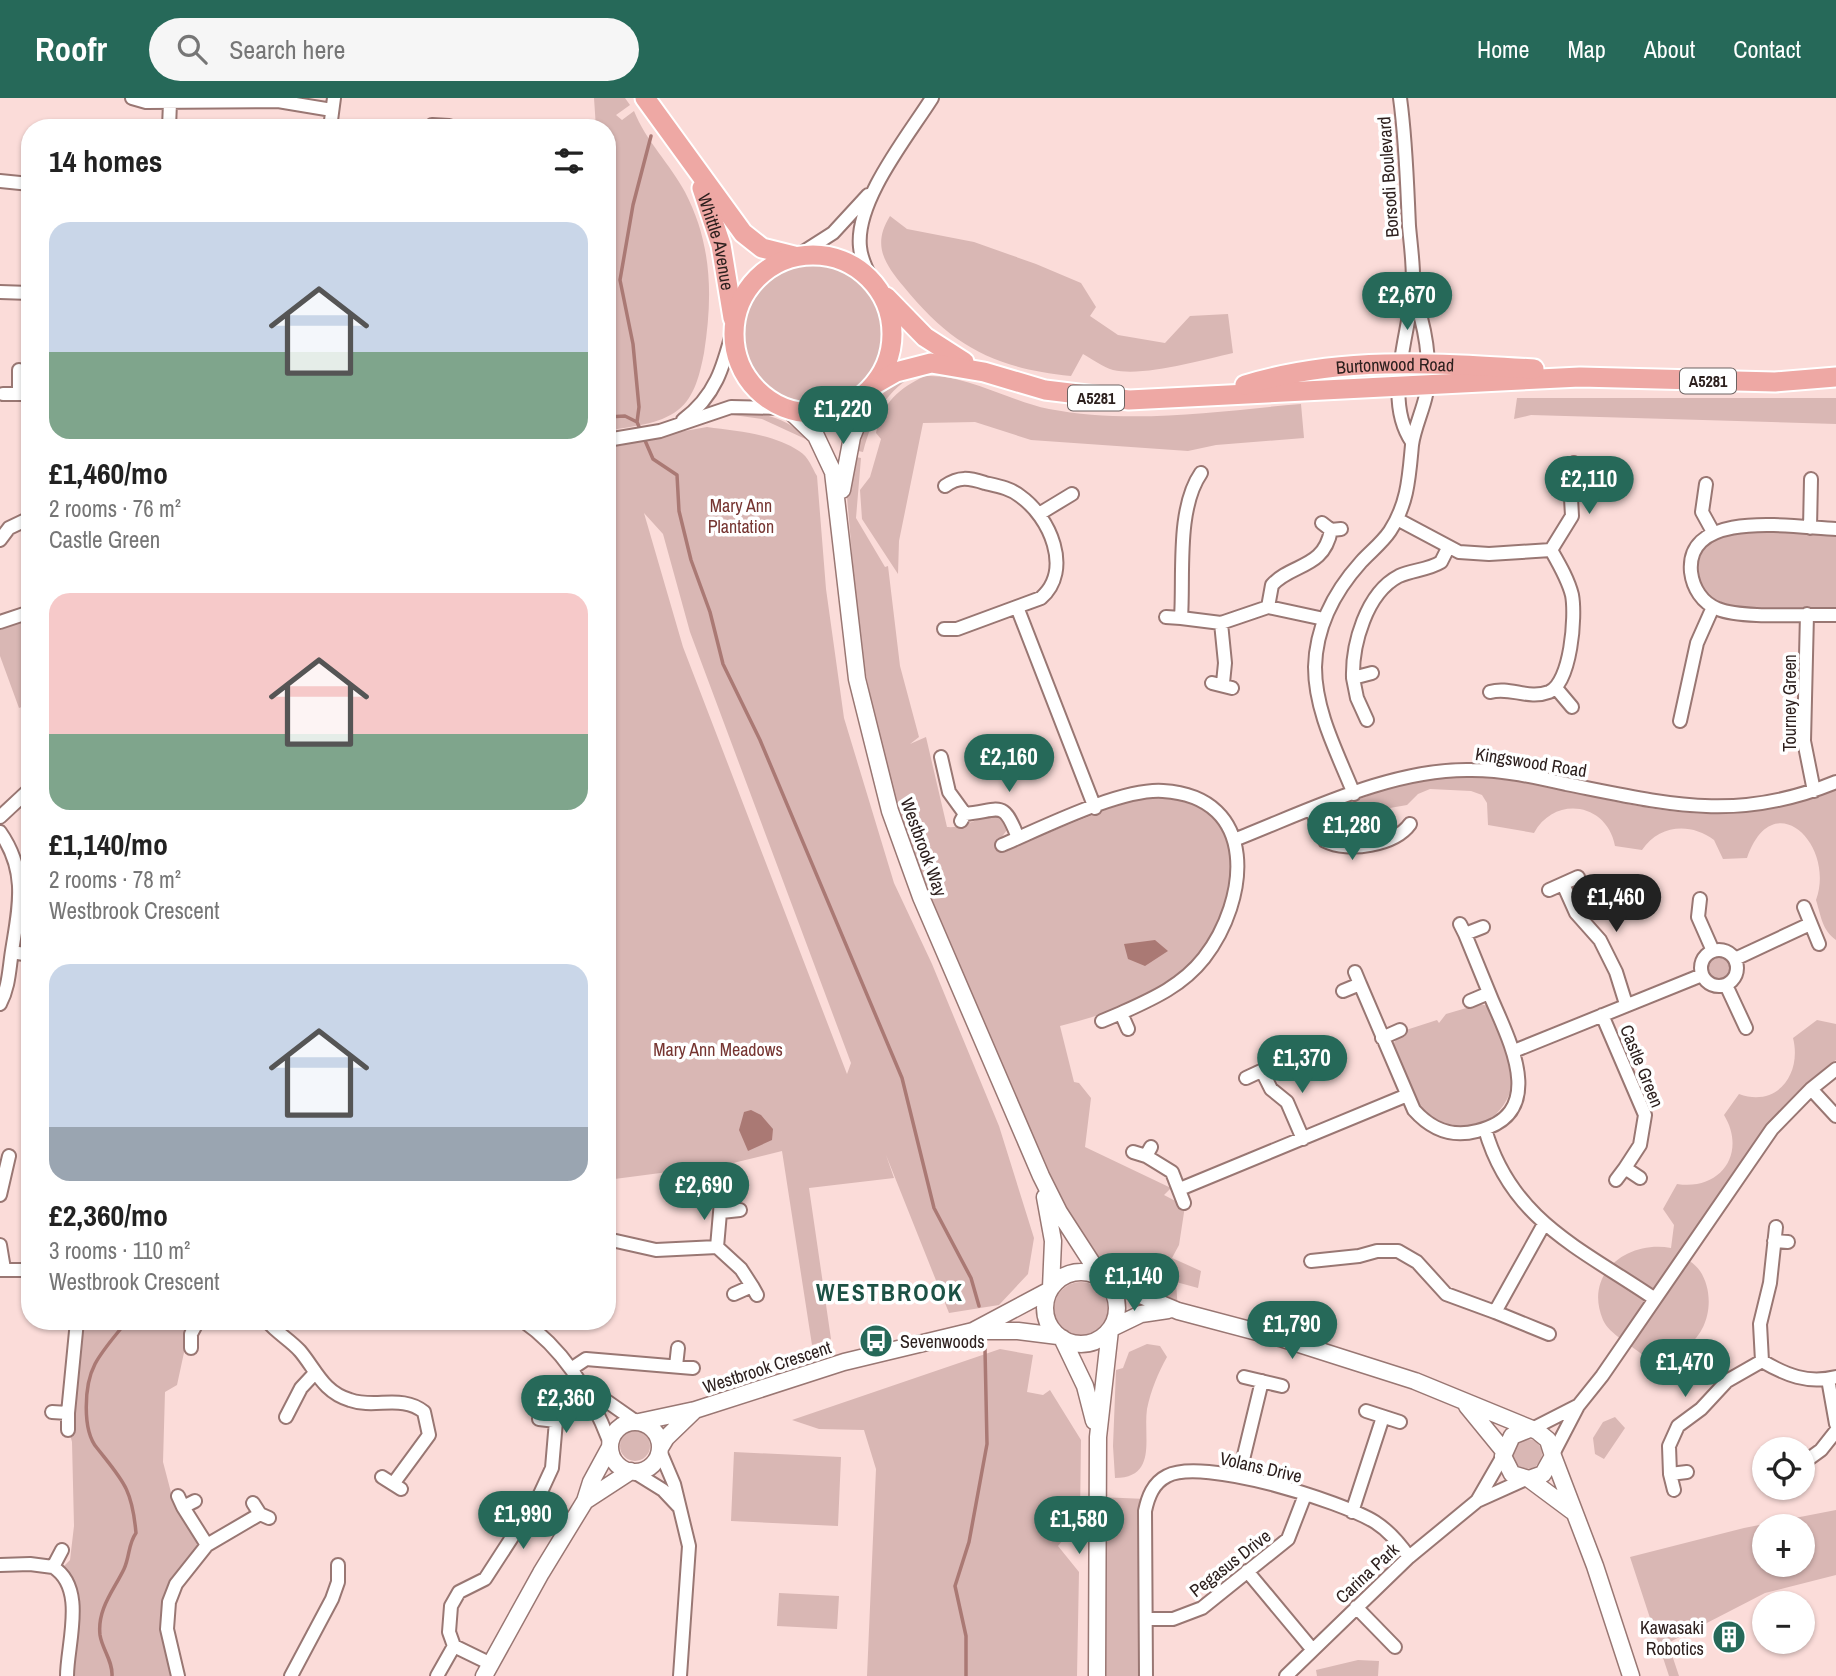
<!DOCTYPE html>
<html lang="en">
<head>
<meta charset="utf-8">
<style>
  body { margin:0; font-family:"Archivo Narrow",sans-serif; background:#f6f6f6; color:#222; height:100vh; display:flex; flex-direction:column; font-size:26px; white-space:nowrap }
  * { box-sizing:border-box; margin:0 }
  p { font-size:23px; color:#767676 }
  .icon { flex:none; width:38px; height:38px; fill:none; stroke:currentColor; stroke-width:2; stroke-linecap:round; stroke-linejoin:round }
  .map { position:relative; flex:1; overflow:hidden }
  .panel { position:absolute; left:21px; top:21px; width:595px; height:1211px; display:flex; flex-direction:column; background:#fff; border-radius:28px; box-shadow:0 2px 5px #0004 }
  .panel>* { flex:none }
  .tools { position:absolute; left:1752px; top:1339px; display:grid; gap:14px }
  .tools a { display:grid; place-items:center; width:63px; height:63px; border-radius:50%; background:#fff; box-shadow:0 2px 5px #0004; font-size:35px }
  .price { position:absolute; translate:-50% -60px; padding:0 16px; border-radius:24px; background:#266959; color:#fff; font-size:23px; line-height:46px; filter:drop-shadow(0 2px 4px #0008) }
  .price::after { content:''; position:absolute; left:50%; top:42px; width:21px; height:16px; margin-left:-10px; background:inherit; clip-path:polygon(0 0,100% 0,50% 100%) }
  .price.current { background:#222; color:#fff }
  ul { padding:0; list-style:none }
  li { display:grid; align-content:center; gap:14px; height:371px; padding:0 28px }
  li span { display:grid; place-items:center; height:217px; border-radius:21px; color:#555 }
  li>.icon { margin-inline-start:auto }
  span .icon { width:126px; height:126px; fill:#fffc; stroke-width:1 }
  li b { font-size:30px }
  h2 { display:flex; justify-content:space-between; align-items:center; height:84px; padding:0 28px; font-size:30px }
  header { display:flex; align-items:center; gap:42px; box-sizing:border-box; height:98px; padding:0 35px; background:#266959; color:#fff }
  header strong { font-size:33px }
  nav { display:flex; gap:38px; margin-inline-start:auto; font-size:24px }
  .search { width:490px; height:63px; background:#f6f6f6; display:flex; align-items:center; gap:18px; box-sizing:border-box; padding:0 24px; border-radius:38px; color:#767676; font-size:26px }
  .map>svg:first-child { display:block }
  .green { fill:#d9b7b4; fill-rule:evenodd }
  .water { fill:#aa7974 }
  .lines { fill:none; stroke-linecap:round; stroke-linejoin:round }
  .stream { stroke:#aa7974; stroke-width:3.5 }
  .street-casing { stroke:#997773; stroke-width:16 }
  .secondary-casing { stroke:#997773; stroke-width:19 }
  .primary-casing { stroke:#fff; stroke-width:23 }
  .street { stroke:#fff; stroke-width:12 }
  .secondary { stroke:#fff; stroke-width:16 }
  .primary { stroke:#eea8a4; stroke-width:19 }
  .labels { text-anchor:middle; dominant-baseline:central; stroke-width:7; stroke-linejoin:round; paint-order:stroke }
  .shield { fill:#fff; stroke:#6c6362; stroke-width:2 }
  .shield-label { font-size:16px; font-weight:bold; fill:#2d201e }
  .street-label { font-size:18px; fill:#2d201e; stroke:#fff }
  .park-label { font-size:18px; fill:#763531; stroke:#fff }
  .poi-label { font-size:18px; fill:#2d201e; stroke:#fff; text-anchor:start }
  .district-label { font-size:24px; font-weight:bold; letter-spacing:2px; fill:#1c5245; stroke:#fff }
</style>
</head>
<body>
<header>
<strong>Roofr</strong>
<div class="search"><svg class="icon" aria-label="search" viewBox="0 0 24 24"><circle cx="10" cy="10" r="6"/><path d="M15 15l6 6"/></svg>Search here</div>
<nav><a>Home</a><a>Map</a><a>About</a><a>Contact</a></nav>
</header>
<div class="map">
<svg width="1836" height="1578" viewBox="0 0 1836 1578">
  <rect width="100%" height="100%" fill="#fbdcd9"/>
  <!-- green -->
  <path class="green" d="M594,0H625L630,7L616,17L622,22L634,13C646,43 670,66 685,94C712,146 713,198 704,255C700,275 695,299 678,312C659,327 631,328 607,333V30H596Z
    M890,118L907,131L974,144L1036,166L1081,185L1096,209L1090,218L1118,237L1165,245L1190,218L1228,216L1233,255C1201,262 1144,279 1113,272C1103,269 1092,261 1083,256L1071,278C994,270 952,248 904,189C884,165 872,147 890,118Z
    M741 235a71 71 0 1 1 142 0a71 71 0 1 1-142 0Z
    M913,278C883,296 872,321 863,354L853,352C869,314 872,294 913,278Z
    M925,278C967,276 1009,303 1049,311C1133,327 1218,313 1301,306L1304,340L1216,347L1188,353L1031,342L975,324L923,325L899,443L898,476L862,421L860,392L870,379L881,341L876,335C882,305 899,290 925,278Z
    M1517,300H1836V326L1531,317L1514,321Z
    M736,314C769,315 788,321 812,344L762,321L726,316Z
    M707,329C737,333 774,336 799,353C809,359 812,370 817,378L826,491L844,620L894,785L932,866L999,1028L1034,1140L1028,1176L999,1207L949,1215L886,1057L894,1080L809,1090L831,1241L812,1247L782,1053L729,1066L607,1082V347ZM644,415L663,436L690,534L851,965L847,976L683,549Z
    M851,358L861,360L856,420L885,469L888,468L900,568L919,639L910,646L926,639L947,729C967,731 982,714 1001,718L1007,732L1001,740L1002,753L1133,701C1255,678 1252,808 1186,871C1152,904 1104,916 1060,928L1074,984L1079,985L1091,1000L1085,1049L1171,1090L1164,1097L1185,1108L1179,1147L1172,1160L1201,1173L1198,1190L1176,1184L1178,1213L1105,1182L1041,1078L910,752L889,685L860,549L847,399Z
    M1737,433L1836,436V512C1808,511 1752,515 1727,509C1710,505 1695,487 1697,469C1700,444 1715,441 1737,433Z
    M30,521V606L19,610L0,558V532Z
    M1444,679C1529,675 1607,709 1691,715C1742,719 1789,710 1836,690V842C1822,832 1821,818 1816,802C1836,747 1773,685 1747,760L1723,761L1714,742C1690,724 1659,727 1642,752L1615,748C1607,705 1555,697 1534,735L1488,727L1487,705L1482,697L1471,693L1430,691L1418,696L1407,707L1390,710L1385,725L1378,731H1335L1330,739L1323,726L1327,714L1385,691Z
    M1703 870a15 15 0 1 1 30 0a15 15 0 1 1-30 0Z
    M1480,906L1488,908C1495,925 1508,944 1512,962C1524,1021 1453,1056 1419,1011C1413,1003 1410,990 1406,981C1401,970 1393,958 1393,946L1403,933L1437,922L1439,925L1446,916Z
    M1817,922L1836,926V962C1768,1013 1726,1086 1679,1155C1685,1161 1695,1165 1700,1173C1716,1197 1710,1237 1682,1251C1670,1257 1658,1257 1644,1258C1633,1248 1609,1236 1603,1222C1583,1175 1628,1142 1671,1150L1674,1127L1663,1111L1677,1086C1721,1093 1747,1055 1724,1017L1739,996C1778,1010 1802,975 1793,940Z
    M1054 1211a27 27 0 1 1 54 0a27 27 0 1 1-54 0Z
    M76,1223H199L185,1250L177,1287L165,1294L163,1364L173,1402L207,1447L169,1504L178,1578H68L77,1515L63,1469L70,1462L74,1428L72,1344L66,1321Z
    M1147,1246L1160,1248L1167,1259C1158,1275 1151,1292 1147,1311C1143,1339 1158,1380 1115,1380L1113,1348L1116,1272L1123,1270L1129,1254Z
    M1000,1251L1033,1257L1027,1294L1043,1297L1050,1292L1081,1342L1080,1421L1058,1448L1079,1474L1077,1578H867L876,1371L864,1332L819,1331L792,1322Z
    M1615,1319L1625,1330L1604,1361L1595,1356L1593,1340L1603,1324Z
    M620 1348a15 15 0 1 1 30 0a15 15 0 1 1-30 0Z
    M1512 1356a15 15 0 1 1 30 0a15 15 0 1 1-30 0Z
    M734,1354L841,1359L838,1428L731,1423Z
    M1098,1399L1147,1401L1148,1578H1101Z
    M1836,1412V1477L1765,1495L1668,1545L1679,1578H1669L1630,1459L1744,1430ZM1802,1428V1466H1764V1428Z
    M779,1495L839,1498L837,1531L777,1528Z
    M1358,1562L1379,1563L1378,1578H1317L1316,1572Z"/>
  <!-- water -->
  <path class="water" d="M1155,842L1168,853L1145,868L1128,861L1124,846Z
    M751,1012L761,1017L773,1031L772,1042L748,1053L739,1032L744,1014Z"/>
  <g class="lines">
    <!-- stream -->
    <path class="stream" d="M651,38L633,107L620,182L633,246L639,309L637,324L653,361L677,377L679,413L691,462L710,514L723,566L760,642L902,980L934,1110L971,1180L979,1208
      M607,319L625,318L637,324
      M112,1578C113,1563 102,1551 100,1537C97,1511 114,1492 124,1471C130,1458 128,1446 136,1435C132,1390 123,1383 97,1350C82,1332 84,1287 95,1266C103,1251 116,1237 127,1223
      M966,1578V1538L955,1488L969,1444L987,1346L985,1251"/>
    <defs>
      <path id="street" d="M132,0L146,4L278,3L332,12
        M1400,0C1406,43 1407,85 1409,128C1411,151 1415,176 1412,198C1407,243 1384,303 1412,344
        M432,27L449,28
        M169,30L170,4
        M330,30L334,0
        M0,83L30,86
        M797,158L833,135L868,97
        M873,184C867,173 861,161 860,149C855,103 908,38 932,0
        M0,194L30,195
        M19,295V272
        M3,296H30
        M683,322C717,297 724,266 734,228
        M607,342L660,333L731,309L783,310
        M1201,375C1176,411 1184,478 1181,520L1221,525L1268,509L1324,521
        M1706,386L1702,414L1713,434
        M1039,416L1072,396
        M1397,421L1459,454L1489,456L1551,452
        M1322,425L1331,432L1341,431
        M1810,430L1811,381
        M1836,431C1798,430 1685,409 1691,474C1693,490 1702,505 1718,511C1742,521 1807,516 1836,517
        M0,442L9,430L30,420
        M1551,452L1572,418L1570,382L1574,365
        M1017,509L1095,710
        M1268,509L1272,487C1292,465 1324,471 1331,432
        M1807,516L1804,643L1814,693
        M1166,519L1181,520
        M0,524L30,514
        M1221,525L1225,565L1223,585
        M944,531H957L1041,500C1073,472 1050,419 1020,398C1010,390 998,388 985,385C969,380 959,378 945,388
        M1353,580C1352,547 1366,495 1399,478C1412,472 1428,472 1441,464L1448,450
        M1212,585L1232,590
        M1556,590L1572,609
        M1490,594C1510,588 1528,602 1549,594C1571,585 1576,518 1572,497C1568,481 1559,466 1551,452
        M1367,622L1357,600L1353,580L1372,575
        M1680,623L1697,545L1713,509
        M941,659L949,694L965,716L961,723
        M1354,696C1338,656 1315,614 1315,569C1316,529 1334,494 1361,464C1370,454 1382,445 1390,433C1408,405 1409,379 1412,347C1414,331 1423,312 1426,297C1432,266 1425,225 1413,197
        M1312,713L1325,743C1348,755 1395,747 1410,726
        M965,716C1000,713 1003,700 1018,740
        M0,719L30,691
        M0,734C28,774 19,809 12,853C9,872 9,889 0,906
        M1234,742C1308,713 1392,670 1472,672C1504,672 1535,679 1566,686C1667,706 1737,725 1836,684
        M1002,747C1042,730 1121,690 1163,693C1260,699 1249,802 1204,860C1182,888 1152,901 1121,915
        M1563,786L1576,815L1600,842L1616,874L1626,906
        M1549,792L1578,779
        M1700,801L1698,819L1713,853
        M1804,809L1819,846
        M1460,826L1465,836L1483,829
        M1701 870a18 18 0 1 1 36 0a18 18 0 1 1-36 0Z
        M12,854L30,857
        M1735,861L1810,826
        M1360,886L1414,1012C1431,1031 1451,1040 1477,1033C1548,1016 1510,944 1492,902C1483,880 1474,858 1465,836
        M1726,887L1746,930
        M1343,893L1360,886L1355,874
        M1470,903L1489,895
        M1602,917L1645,1017L1640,1047L1625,1070
        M1102,923L1121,915L1128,931
        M1382,940L1400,932
        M1514,953L1702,877
        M1262,973L1271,991L1287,1004L1303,1041
        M1246,980L1274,967
        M1811,991L1836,1018
        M1485,1031C1511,1123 1582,1151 1655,1201
        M1133,1054L1146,1058L1151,1049
        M1146,1058L1172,1074L1184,1105
        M1616,1082L1625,1070L1640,1080
        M1180,1091L1405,998
        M0,1097L9,1058
        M721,1114L740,1112
        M607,1123L608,1141
        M1544,1126L1495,1214L1549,1236
        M1776,1129L1770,1185L1760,1226L1762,1263C1786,1277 1807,1286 1836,1279
        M607,1141L656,1152L717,1149L741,1171L752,1188
        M1774,1143L1788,1144
        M0,1147L4,1171
        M717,1149L721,1103
        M1311,1163L1359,1158L1377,1153H1398L1417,1164L1446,1196L1495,1214
        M0,1172H30
        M734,1196L752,1188L757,1197
        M267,1223C277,1235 290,1242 300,1253C316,1272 323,1294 350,1302C375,1311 402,1296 424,1314L429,1337L393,1386
        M523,1223C565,1252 592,1298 610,1345
        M191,1250V1236L198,1223
        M676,1268L678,1250
        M571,1271L586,1261L693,1270
        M1244,1279L1282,1288
        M1828,1281L1836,1326
        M585,1288L635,1323
        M1366,1313L1400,1324
        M52,1314L68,1315V1332
        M68,1315L77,1223
        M286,1319L301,1290L314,1276
        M539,1321L556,1323L558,1309
        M1530,1332L1577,1308
        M660,1353L674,1386L689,1448L680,1578
        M1553,1356L1578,1308L1602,1278L1772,1031L1811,991L1836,971
        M1810,1360L1821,1352L1836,1333
        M634,1374L663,1392L679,1409
        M1670,1376L1669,1348L1678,1328L1701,1311L1727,1283L1762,1263
        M1239,1378L1262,1283
        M382,1379L401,1391
        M1674,1392L1670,1376L1687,1374
        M178,1398L183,1409L195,1403
        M1477,1403L1503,1358
        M253,1405L260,1416L269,1420
        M183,1409L207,1447
        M1352,1414L1383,1319
        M0,1467L30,1466L53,1469L62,1452
        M53,1469C87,1490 67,1546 67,1578
        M1247,1473L1312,1551
        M1356,1509L1395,1549
        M1146,1521H1173L1202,1510L1288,1441L1305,1397
        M491,1566L454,1548L449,1534L451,1508L459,1494L485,1481L540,1396L552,1370L556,1323
        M178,1578L167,1531L169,1504L176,1486L207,1447L260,1416
        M291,1578L332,1501L338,1484V1467
        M437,1578L454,1548
        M1146,1578L1145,1413C1148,1399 1153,1385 1167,1378C1202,1359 1341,1403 1375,1424C1389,1433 1400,1446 1409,1459
        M1286,1578L1409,1459L1477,1403L1526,1381"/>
      <path id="secondary" d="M789,312L816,338L833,374L857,581L890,713L921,799L1041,1078L1059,1114L1101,1179
        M842,392L852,339L873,288
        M1045,1099L1053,1143L1051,1190
        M1045 1210a36 36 0 1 1 72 0a36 36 0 1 1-72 0Z
        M1105,1182L1178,1213L1280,1240L1415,1283L1537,1333L1548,1342L1553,1358L1543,1376L1529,1381L1512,1376L1503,1358L1512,1338L1527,1332
        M1112,1230L1141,1216L1168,1212
        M977,1233H1018L1058,1238
        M1062,1240L1085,1288L1094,1323
        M1467,1308L1503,1352
        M610 1349a25 25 0 1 1 50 0a25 25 0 1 1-50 0Z
        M639,1324L695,1312L844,1264L973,1233L1050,1192
        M660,1350L666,1340L695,1312
        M1553,1358L1595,1468L1631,1578
        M1529,1381L1572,1413
        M585,1403L631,1373
        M484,1578L541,1475L585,1403L591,1384L610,1349
        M1097,1578L1098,1339L1110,1232"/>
      <g id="primary">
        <path d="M645,0L743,135L762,150L794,158"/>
        <path id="s1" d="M702,90L721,147L733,220"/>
        <circle cx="813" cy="236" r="79"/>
        <path d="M886,199L925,239L964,264"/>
        <path d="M875,286L896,274L931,265L984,274L1045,292L1129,302L1580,279L1775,284L1836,279"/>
        <path id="s2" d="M1245,287C1339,258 1437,265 1534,271"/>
      </g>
    </defs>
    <!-- street casing -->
    <use href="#street" class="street-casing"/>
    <!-- secondary casing -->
    <use href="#secondary" class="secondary-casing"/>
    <!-- primary casing -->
    <use href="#primary" class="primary-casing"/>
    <!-- street -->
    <use href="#street" class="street"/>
    <!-- secondary -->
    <use href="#secondary" class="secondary"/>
    <!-- primary -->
    <use href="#primary" class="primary"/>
  </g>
  <!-- icons -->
  <defs>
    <symbol id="bus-disc" viewBox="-11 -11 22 22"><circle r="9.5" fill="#266959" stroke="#fff"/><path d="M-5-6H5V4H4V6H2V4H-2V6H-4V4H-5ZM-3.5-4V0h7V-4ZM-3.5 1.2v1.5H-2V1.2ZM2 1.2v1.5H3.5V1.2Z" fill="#fff"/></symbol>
    <symbol id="building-disc" viewBox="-11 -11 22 22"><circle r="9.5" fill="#266959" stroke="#fff"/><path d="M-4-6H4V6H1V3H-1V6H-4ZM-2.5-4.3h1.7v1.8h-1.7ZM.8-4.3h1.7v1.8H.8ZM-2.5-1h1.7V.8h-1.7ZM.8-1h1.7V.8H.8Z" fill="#fff"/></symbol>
  </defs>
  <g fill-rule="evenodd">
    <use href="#bus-disc" x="857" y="1224" width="38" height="38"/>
    <use href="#building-disc" x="1710" y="1520" width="38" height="38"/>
  </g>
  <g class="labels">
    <!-- shield labels -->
    <g class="shield">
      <rect x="1680" y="270.5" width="56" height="25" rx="5"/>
      <rect x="1068" y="287.5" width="56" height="25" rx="5"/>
    </g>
    <g class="shield-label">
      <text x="1708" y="283">A5281</text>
      <text x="1096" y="300">A5281</text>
    </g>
    <!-- street labels -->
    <g class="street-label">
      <text transform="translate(1388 79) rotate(-94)">Borsodi Boulevard</text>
      <text stroke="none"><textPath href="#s1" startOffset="56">Whittle Avenue</textPath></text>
      <text stroke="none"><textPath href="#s2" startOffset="152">Burtonwood Road</textPath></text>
      <text transform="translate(1789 605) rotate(-90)">Tourney Green</text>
      <text transform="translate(1531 664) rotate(9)">Kingswood Road</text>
      <text transform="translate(924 749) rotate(70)">Westbrook Way</text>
      <text transform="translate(1642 968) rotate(68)">Castle Green</text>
      <text transform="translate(767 1269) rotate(-18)">Westbrook Crescent</text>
      <text transform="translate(1261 1369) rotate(13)">Volans Drive</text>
      <text transform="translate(1230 1465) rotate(-38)">Pegasus Drive</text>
      <text transform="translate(1367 1475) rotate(-43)">Carina Park</text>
    </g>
    <!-- park labels -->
    <g class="park-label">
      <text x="741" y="407">Mary Ann<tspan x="741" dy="21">Plantation</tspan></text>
      <text x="718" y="951">Mary Ann Meadows</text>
    </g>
    <!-- poi labels -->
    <g class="poi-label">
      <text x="900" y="1243">Sevenwoods</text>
      <text x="1704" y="1529" text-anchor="end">Kawasaki<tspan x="1704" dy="21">Robotics</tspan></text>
    </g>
    <!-- district labels -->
    <g class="district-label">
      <text x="890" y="1194">WESTBROOK</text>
    </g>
  </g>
</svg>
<div class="tools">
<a><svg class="icon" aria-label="locate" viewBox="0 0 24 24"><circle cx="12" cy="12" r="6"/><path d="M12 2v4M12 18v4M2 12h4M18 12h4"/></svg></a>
<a>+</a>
<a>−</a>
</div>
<b class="price" style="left:1407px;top:234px">£2,670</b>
<b class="price" style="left:843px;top:348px">£1,220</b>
<b class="price" style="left:1589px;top:418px">£2,110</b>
<b class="price" style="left:1009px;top:696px">£2,160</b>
<b class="price" style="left:1352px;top:764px">£1,280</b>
<b class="price current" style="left:1616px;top:836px">£1,460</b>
<b class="price" style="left:1302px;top:997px">£1,370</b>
<b class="price" style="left:704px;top:1124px">£2,690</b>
<b class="price" style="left:1134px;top:1215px">£1,140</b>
<b class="price" style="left:1292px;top:1263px">£1,790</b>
<b class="price" style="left:1685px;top:1301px">£1,470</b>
<b class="price" style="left:566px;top:1337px">£2,360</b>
<b class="price" style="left:523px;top:1453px">£1,990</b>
<b class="price" style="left:1079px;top:1458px">£1,580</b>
<section class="panel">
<h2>14 homes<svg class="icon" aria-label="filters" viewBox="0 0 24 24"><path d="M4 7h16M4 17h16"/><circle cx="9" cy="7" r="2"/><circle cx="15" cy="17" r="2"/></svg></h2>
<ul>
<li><span style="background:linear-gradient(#c9d6e8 60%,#7fa58c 0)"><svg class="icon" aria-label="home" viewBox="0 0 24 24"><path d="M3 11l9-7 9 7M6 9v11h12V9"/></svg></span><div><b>£1,460/mo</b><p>2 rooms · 76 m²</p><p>Castle Green</p></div></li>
<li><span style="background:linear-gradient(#f6c9c9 65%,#7fa58c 0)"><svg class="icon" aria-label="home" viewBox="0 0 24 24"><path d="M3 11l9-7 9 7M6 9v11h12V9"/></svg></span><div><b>£1,140/mo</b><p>2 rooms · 78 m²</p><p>Westbrook Crescent</p></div></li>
<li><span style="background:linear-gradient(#c9d6e8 75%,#9aa5b1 0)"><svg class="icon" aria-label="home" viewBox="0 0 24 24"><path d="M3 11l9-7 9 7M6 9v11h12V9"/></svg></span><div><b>£2,360/mo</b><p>3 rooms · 110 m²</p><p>Westbrook Crescent</p></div></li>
</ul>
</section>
</div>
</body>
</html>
